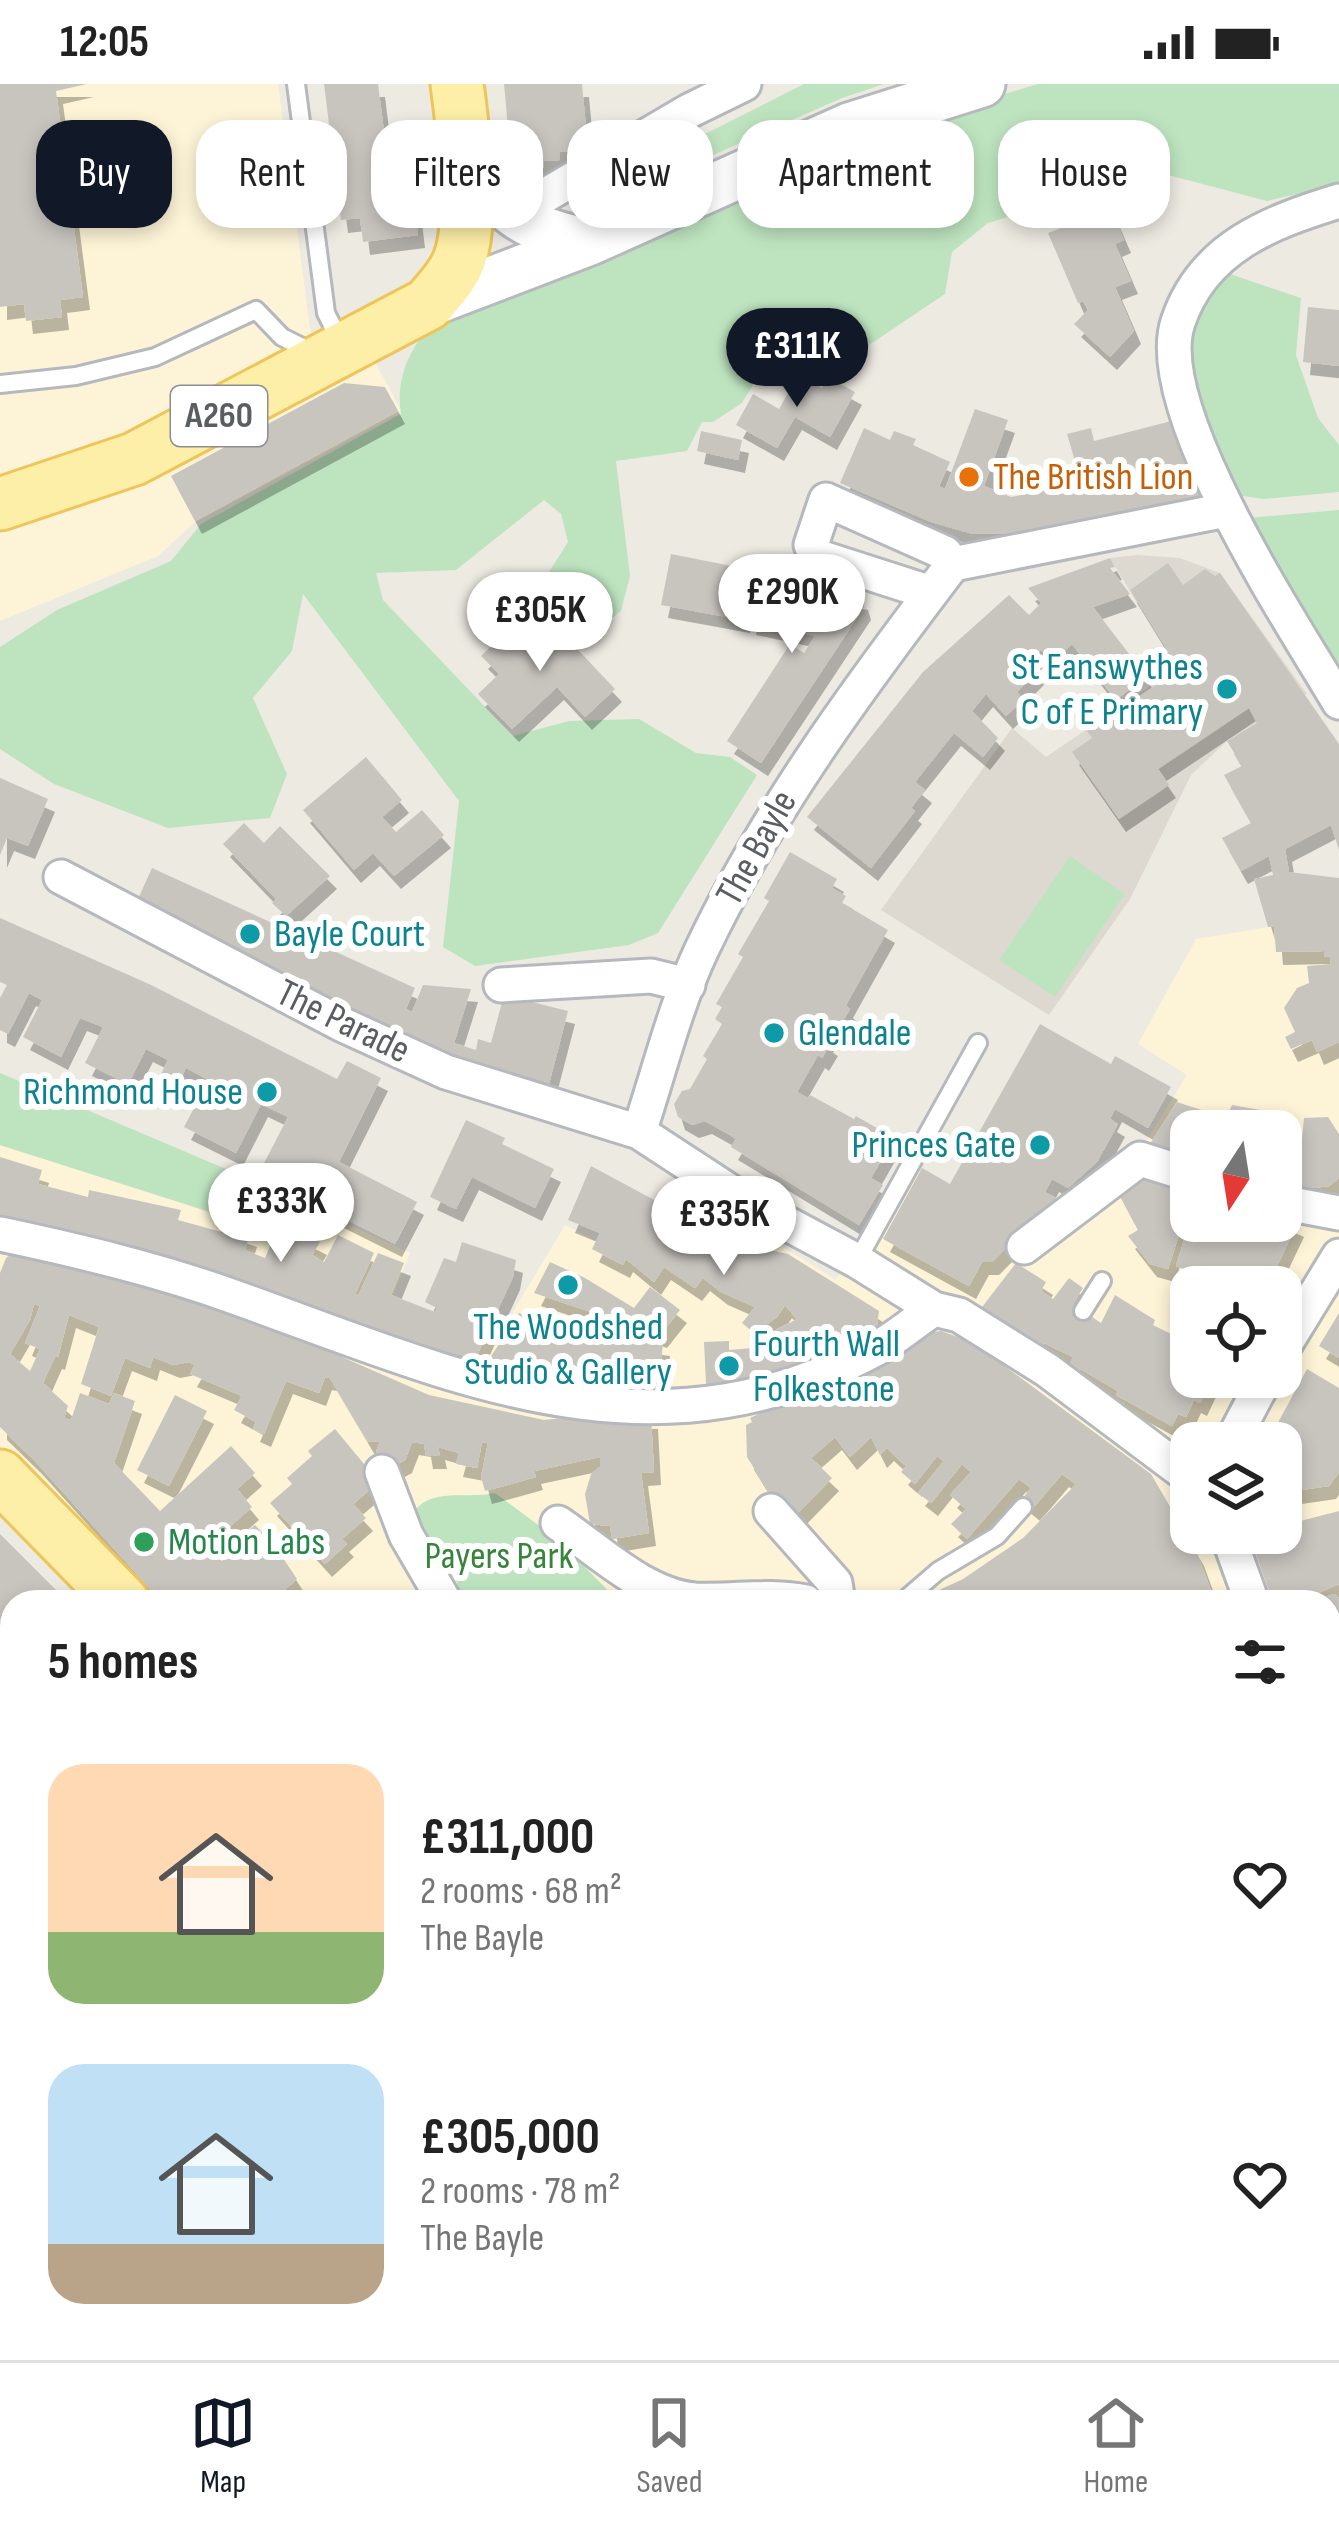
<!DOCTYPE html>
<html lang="en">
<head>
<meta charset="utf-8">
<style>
  body { margin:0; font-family:"Sofia Sans Condensed",sans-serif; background:#f2f2f2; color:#222; height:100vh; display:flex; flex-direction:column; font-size:45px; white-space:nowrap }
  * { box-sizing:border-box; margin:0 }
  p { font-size:39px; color:#767676 }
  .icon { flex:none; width:66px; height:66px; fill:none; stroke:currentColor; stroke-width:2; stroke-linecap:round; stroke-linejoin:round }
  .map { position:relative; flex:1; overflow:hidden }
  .panel { position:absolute; left:0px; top:1506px; width:1341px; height:771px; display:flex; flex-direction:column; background:#fff; border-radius:36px 36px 0 0; box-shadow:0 6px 18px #0003 }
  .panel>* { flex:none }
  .guide { position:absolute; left:36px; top:36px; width:1269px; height:108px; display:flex; gap:24px }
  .needle { width:78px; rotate:192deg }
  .controls { position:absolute; left:1170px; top:1026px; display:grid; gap:24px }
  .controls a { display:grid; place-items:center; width:132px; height:132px; border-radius:24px; background:#fff; box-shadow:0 6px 18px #0003; font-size:60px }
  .price { position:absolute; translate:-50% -102px; padding:0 27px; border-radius:42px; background:#fff; color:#222; font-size:39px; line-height:78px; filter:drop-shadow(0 3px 6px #0008) }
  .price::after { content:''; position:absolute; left:50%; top:72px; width:36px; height:27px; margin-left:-18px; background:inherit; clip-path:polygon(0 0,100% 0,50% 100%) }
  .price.selected { background:#111827; color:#fff }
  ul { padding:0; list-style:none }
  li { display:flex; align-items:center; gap:36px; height:300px; padding:0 48px }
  li span { display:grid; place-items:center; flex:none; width:336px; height:240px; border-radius:36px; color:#555 }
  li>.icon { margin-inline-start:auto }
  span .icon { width:144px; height:144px; fill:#fffc; stroke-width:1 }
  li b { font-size:51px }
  h2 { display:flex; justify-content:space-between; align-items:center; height:144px; padding:0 48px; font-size:51px }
  .chip { padding:0 42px; border-radius:36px; background:#fff; box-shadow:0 6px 18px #0003; font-size:42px; line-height:108px }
  .chip.selected { background:#111827; color:#fff }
  .status { display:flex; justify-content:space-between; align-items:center; height:84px; padding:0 60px; background:#fff; direction:ltr }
  .status svg { height:33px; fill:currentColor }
  .tabs { display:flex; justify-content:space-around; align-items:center; height:168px; border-top:3px solid #e0e0e0; background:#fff; font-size:33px; color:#767676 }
  .tabs a { display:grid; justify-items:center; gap:6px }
  .tabs .selected { color:#111827 }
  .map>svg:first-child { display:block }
  .commercial { fill:#fdf4d7; fill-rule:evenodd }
  .education { fill:#ddd9d0 }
  .green { fill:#bee4bf }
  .building { fill:#c8c5bf; fill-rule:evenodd; filter:url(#shadow) }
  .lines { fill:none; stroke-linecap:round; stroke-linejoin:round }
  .lane-casing { stroke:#b5b8bc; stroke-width:22 }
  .street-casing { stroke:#b5b8bc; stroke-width:39 }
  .secondary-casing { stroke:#b6b9be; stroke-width:51 }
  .primary-casing { stroke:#eec55a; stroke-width:57 }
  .lane { stroke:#fff; stroke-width:16 }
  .street { stroke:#fff; stroke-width:33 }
  .secondary { stroke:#fff; stroke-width:45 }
  .primary { stroke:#fdefa7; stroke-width:51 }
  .food-dot { fill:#e8710a; stroke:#fff; stroke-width:4.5 }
  .culture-dot { fill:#0f9aa8; stroke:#fff; stroke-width:4.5 }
  .leisure-dot { fill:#2e9e5b; stroke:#fff; stroke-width:4.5 }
  .labels { text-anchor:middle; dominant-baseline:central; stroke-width:12; stroke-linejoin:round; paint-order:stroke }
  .shield { fill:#fff; stroke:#8c8e91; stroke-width:3 }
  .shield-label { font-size:36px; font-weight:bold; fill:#5a5e62 }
  .food-label { font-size:39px; fill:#c56008; stroke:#fff; text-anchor:start }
  .culture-label { font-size:39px; fill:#0d838f; stroke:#fff; text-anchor:end }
  .street-label { font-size:39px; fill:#5a5e62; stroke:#fff }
  .leisure-label { font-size:39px; fill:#27864d; stroke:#fff; text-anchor:start }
  .park-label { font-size:39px; fill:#37853b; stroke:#fff }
</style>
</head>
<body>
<div class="status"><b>12:05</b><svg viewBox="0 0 49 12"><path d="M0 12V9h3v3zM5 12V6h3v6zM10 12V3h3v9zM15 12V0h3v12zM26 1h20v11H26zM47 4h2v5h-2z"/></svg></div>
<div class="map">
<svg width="1339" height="2276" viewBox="0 0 1339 2276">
  <defs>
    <filter id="shadow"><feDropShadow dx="7" dy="13" stdDeviation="0" flood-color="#0004"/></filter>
  </defs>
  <rect width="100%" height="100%" fill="#edeae2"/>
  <!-- commercial -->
  <path class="commercial" d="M0,0H278L310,245L338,292L371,271L402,328L194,439L158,472L0,537Z
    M1323,834H1339V2035L1329,2022V1518H139L0,1377V1061L256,1143L273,1105L410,1169L391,1217L498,1253L565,1141L660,1189L705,1125L756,1157L781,1162L836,1196L912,1083L1032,1149L1141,1065L1187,991L1138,960L1196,855ZM1191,1047H1281V1137H1191ZM1191,1203H1281V1293H1191ZM1191,1359H1281V1449H1191Z"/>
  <!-- education -->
  <path class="education" d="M1137,471L1180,474L1220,489L1307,610L1227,657L1191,691L1130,815L1049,931L881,826L1012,644L1046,673L1155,599L1143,581L1165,565L1110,474Z"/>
  <!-- green -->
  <path class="green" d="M804,0H884L842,14L595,123L582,112Z
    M1038,0H1339V100L1267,117L1134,82L1059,117L988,139L952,168L945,210L866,263L823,267L755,298L742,319L713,338H702L687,367L616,377L630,492L621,527L599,544L559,539L542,499L568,458L561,430L544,416L456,486L376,489L383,516L513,652L569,637L639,635L696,669L730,673L757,691L658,849L629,861L475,882L443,863L459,717L303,510L292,567L253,614L287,690L270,734L168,744L54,700L0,665V563L57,526L171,477L201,440L401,330C395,293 411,260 438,235L855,55Z
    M1221,187L1301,214L1296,271L1318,334L1339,361V408L1264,415L1229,410L1184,273L1202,212Z
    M1339,426V581L1247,434Z
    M1070,772L1125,810L1055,913L999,876Z
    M0,989L273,1105L257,1143L0,1061Z
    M495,1409L560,1457L619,1518H462L454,1487L419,1463L409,1439C422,1400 462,1416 495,1409Z"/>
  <!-- building -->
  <path class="building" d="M0,0H87L56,7L83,213L60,216L62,233L26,237L24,220L0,223Z
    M324,0H378L390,95L411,93L418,151L363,158L360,134L341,136Z
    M504,0H582L588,65L559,68L560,76L544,77V83L512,86Z
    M1104,110L1124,156L1115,160L1131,197L1115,203L1134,247L1110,273L1074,240L1088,226L1083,217L1078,219L1048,149L1074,139L1069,125Z
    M1308,223L1339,226V282L1303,278Z
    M799,290L822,304L828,293L855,308L830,353L795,333L777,364L736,341L753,310L779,325Z
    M344,299L385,303L398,327L195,437L171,392Z
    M975,325L1008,336L984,402L1011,413L1064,403L1062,394L1079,391L1067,350L1091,344L1094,357L1179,335L1208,414L1094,439L1018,449L973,450L931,438L840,399L864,344L890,356L894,347L916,355L913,361L950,378L939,402L945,405Z
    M701,347L742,356L738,376L697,367Z
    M671,470L752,486L743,536L661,521Z
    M1110,474L1115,483L1110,484L1130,510L1093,523L1146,592L1116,616L1072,560L1053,578L1041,566L1028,578L1037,588L1017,608L1023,616L1006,632L986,610L972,627L998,654L983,673L954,649L915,698L925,706L911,724L915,727L871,784L807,733L923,588L1009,511L1029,531L1041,519L1028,504Z
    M1168,479L1183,501L1205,485L1215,492L1220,489L1339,660V766L1331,741L1285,765L1289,788L1339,794V958L1317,968L1312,956L1291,965L1285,953L1295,948L1284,924L1297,904L1309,899L1307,882L1331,880L1330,873L1324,872V867L1276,868L1274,843H1268L1254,795L1273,791L1269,772L1241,787L1222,754L1251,739L1224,691L1242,682L1227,657L1257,639L1249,624L1158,685L1169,701L1119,735L1072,668L1092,654L1087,647L1159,599L1147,581L1167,566L1130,506Z
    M758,493L861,513L864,523L761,679L727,657L790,560L804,569L815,552L749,538Z
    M546,532L615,605L585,633L557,603L512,645L478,610L499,590L481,572L507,547L518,558Z
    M366,673L402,716L382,733L396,748L422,726L444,751L394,792L373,769L354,786L303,726Z
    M0,694L48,715L28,762L7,754L0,771Z
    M244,739L264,759L280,742L330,792L286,832L272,819L276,815L223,760Z
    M790,768L837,795L832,804L846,812L842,819L888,846L846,921L850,925L840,942L836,939L826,956L831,959L822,974L818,971L797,1008L808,1014L810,1011L854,1035L856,1032L894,1054L871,1094L883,1101L859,1141L731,1063L736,1055L730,1051L705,1037L692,1041L678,1033L674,1020L682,1007L690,1005L707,975L703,972L722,940L715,935L722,923L716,920L743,873L738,870L769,817L764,814Z
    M152,784L415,904L406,925L412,928L423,901L471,905L454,959L476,966L478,955L491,959L504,911L568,927L549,1000L538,1007L448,975L346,928L137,817Z
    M0,834L149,900L337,995L347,977L381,994L339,1078L417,1118L395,1160L283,1104L287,1096L262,1083L288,1033L261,1020L236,1069L184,1043L209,996L186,984L175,1007L157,998L168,976L146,965L128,1000L85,979L103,943L80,934L61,973L23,953L42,916L29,909L8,950L0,946V914L7,901L0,898Z
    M1040,940L1111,980L1115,972L1171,1003L1148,1044L1115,1025L1110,1035L1118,1040L1097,1078L1068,1104L1052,1095L1045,1108L1056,1114L992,1178H982L969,1202L883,1155L922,1084L950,1100Z
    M1177,1018L1226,1034L1232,1021L1289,1031L1285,1052L1302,1054L1304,1034L1328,1033L1339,1050V1094L1329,1102L1281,1108V1047H1191V1082L1170,1075L1150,1060Z
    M466,1036L505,1054L502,1060L554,1085L535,1124L472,1093L456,1125L430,1113Z
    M0,1073L42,1086L38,1100L88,1113L89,1106L181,1126L178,1136L229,1150L231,1144L250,1150L245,1166L265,1174L273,1155L280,1158L284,1147L297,1153L300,1148L320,1158L312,1171L324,1178L338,1151L374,1169L355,1210L358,1212L378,1169L404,1179L391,1211L435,1228L437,1224L425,1218L444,1174L456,1178L462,1158L516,1176L513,1193L472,1282L131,1166L0,1133Z
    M591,1082L695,1138L702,1129L755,1163L788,1170L879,1227L877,1241L754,1298L706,1300L704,1258L729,1257V1266L753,1264L770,1249L797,1235L785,1221L777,1233L754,1249L742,1239L755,1223L721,1208L703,1194L695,1204L664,1183L654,1198L626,1175L623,1181L592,1165L600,1149L568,1136Z
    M1148,1087L1191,1098V1113L1168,1185L1150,1180L1128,1152L1138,1146L1117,1107Z
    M1281,1133L1297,1140L1267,1203H1198L1203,1193L1176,1182L1190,1137H1281Z
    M16,1167L83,1176L278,1245L429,1311L544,1336L599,1330L651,1332L654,1388L641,1389L649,1449L612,1455L610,1442L590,1440L585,1410L591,1390L600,1383V1373L534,1387L536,1393L485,1407L481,1393L488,1359L482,1358L477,1384L456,1380L459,1369L438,1363L440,1372H426L424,1360L412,1358L405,1376L387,1386L376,1368L380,1357L368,1358L330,1294L325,1293L319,1309L286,1297L264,1350L253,1345L256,1338L234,1326L242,1312L190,1290L195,1281L189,1278L173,1281L153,1273L150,1284L125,1274L111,1312L81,1300L99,1243L69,1231L58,1273L55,1272L43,1299L68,1322L64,1334L71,1336L80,1309L109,1320L114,1309L135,1317L114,1379L160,1427L231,1362L255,1389L237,1405L252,1423L200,1469L211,1464L222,1477L229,1471L225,1466L255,1441L275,1462L297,1495L271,1518H162L35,1377L0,1343V1189L6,1174ZM34,1220L40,1222L25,1259L40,1265L30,1287L10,1270L30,1236Z
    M550,1178L585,1194L634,1224L650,1203L680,1226L660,1251L534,1209Z
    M1016,1179L1046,1198L1041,1207L1053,1215L1069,1194L1083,1204L1073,1220L1101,1239L1115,1211L1155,1236L1153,1241L1175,1252L1184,1233L1174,1228L1183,1210L1191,1215V1293H1220L1216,1301L1210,1298L1200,1319L1194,1316L1186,1333L1178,1330L1172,1342L1116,1311L1118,1307L1070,1279L1073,1273L1044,1259L1037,1269L979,1227Z
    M519,1229L566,1250L569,1236L584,1239L583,1245L608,1252L663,1259L659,1303L573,1300L484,1283Z
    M1339,1229V1274L1319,1262Z
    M941,1247L972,1258L1151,1390L1197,1469L1215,1518H944L937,1507L963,1495L1023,1454L1076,1400L1062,1390L1033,1424L1022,1415L1031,1404L1019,1395L967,1455L951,1440L966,1425L950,1411L971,1388L962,1380L931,1419L918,1409L944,1377L937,1372L915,1400L901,1388L906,1382L887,1364L880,1371L871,1353L850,1373L835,1353L811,1374L832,1394L794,1433L769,1408L747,1373L746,1341L752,1338L750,1334L924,1249Z
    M1307,1285L1339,1304V1388L1329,1402L1281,1409V1359H1267Z
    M175,1311L207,1327L169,1402L137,1386Z
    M335,1345L379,1398L353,1420L366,1434L342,1455L347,1460L325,1480L270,1419L292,1400L287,1394L312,1372L308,1367Z
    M1339,1427V1500L1298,1518H1273L1251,1457L1255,1449H1281V1442Z
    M0,1450L68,1518H12V1561L5,1553L0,1559Z
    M1334,1510L1339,1514L1338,1631L1329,1604V1518L1314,1517Z
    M0,1589L12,1602V1633L2,1642Z
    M12,1802V1884L0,1869V1811Z
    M8,2055L12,2062V2159L0,2140V2062Z
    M1329,2213L1339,2235V2276H1291L1286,2266L1290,2265H1329Z
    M230,2265H287L268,2276H237Z
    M461,2265H563L568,2276H452L450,2271Z
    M652,2265H749L758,2276H661Z
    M780,2265H917L925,2276H789Z"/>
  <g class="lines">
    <defs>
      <path id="lane" d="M296,0L326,229L341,259
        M0,300L76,292L155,273L256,226L282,253L306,265L311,274
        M857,1177L978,959
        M1083,1227L1102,1197
        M902,1518L938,1487L997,1452L1023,1423
        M0,1656L12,1670
        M1227,2265L1232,2276"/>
      <path id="street" d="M1339,117C1271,138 1203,163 1178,238C1149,324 1293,540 1339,618
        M534,118L689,27L744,0
        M931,509L816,472L811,461L826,416L945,469L953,480
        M61,793L341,940L446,988L639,1048L743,1116L857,1177L934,1225L959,1231L1047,1286L1191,1394
        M501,901L651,892L688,901
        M639,1048C659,988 675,922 702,865C768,726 860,602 953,480L1226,426
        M1281,1118L1339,1129
        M0,1150C80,1167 160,1186 237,1214C455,1292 648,1385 874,1266C895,1255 914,1238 934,1225
        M1024,1163L1140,1075L1191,1091
        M1281,1267L1339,1172
        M1231,1359L1266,1293
        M382,1388L406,1451L445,1518
        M771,1427L835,1499L838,1518
        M558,1439C598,1466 645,1512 695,1516C734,1518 768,1510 806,1518
        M1227,1449L1252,1518
        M0,1925L12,1945
        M0,2044L12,2034
        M195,2265L201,2276
        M764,2265L773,2276
        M135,2276L153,2265"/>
      <path id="secondary" d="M466,67C496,127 525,146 590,158
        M428,220L590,158L849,42L982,0"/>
      <path id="primary" d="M0,420L134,375L428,220C438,208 450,196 457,181C476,142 463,44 457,0
        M0,1392L123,1518
        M1329,2001L1339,2019
        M623,2265L629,2276
        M1063,2276L1064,2265"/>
    </defs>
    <!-- lane casing -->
    <use href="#lane" class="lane-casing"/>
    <!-- street casing -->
    <use href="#street" class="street-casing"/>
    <!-- secondary casing -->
    <use href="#secondary" class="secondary-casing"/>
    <!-- primary casing -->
    <use href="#primary" class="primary-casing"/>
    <!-- lane -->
    <use href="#lane" class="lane"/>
    <!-- street -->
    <use href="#street" class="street"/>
    <!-- secondary -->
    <use href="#secondary" class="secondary"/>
    <!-- primary -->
    <use href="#primary" class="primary"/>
  </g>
  <!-- markers -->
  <circle class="food-dot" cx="969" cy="393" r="12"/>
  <g class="culture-dot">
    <circle cx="1227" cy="605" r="12"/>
    <circle cx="250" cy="850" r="12"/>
    <circle cx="774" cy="949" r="12"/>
    <circle cx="267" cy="1008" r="12"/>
    <circle cx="1040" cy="1061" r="12"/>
    <circle cx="568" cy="1201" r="12"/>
    <circle cx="729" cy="1282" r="12"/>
  </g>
  <circle class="leisure-dot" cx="144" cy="1458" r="12"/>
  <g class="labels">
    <!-- shield labels -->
    <rect class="shield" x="171" y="302" width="96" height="60" rx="9"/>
    <g class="shield-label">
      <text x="219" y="332">A260</text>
    </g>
    <!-- food labels -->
    <g class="food-label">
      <text x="993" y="393">The British Lion</text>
    </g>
    <!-- culture labels -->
    <g class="culture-label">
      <text x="1203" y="583">St Eanswythes<tspan x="1203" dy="45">C of E Primary</tspan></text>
      <text x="274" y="850" text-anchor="start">Bayle Court</text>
      <text x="798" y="949" text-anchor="start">Glendale</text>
      <text x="243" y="1008">Richmond House</text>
      <text x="1016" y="1061">Princes Gate</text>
      <text x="568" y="1243" text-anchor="middle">The Woodshed<tspan x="568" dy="45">Studio &amp; Gallery</tspan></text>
      <text x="753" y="1260" text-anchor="start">Fourth Wall<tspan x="753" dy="45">Folkestone</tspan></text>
    </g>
    <!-- street labels -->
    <g class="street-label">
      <text transform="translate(757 764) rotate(-61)">The Bayle</text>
      <text transform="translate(343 938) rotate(26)">The Parade</text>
    </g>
    <!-- leisure labels -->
    <g class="leisure-label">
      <text x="168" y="1458">Motion Labs</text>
    </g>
    <!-- park labels -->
    <g class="park-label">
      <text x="499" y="1472">Payers Park</text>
    </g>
  </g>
</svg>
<div class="controls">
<a><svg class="needle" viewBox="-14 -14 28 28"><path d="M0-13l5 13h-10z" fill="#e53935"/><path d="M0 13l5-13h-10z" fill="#767676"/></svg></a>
<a><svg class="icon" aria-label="locate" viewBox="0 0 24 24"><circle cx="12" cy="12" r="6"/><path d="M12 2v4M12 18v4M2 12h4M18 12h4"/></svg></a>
<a><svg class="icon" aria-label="layers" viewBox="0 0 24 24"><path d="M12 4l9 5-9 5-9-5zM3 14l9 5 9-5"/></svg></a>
</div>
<b class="price selected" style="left:797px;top:326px">£311K</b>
<b class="price" style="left:792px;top:572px">£290K</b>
<b class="price" style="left:540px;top:590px">£305K</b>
<b class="price" style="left:281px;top:1181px">£333K</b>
<b class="price" style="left:724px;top:1194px">£335K</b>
<div class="guide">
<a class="chip selected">Buy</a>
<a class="chip">Rent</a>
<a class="chip">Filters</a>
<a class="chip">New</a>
<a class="chip">Apartment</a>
<a class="chip">House</a>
</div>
<section class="panel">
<h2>5 homes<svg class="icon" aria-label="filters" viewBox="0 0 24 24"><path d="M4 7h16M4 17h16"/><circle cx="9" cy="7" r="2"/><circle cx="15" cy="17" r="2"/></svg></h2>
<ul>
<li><span style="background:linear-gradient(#ffd9b3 70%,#8fb573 0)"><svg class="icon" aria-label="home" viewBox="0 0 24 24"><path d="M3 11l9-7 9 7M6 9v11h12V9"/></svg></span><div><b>£311,000</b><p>2 rooms · 68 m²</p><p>The Bayle</p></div><svg class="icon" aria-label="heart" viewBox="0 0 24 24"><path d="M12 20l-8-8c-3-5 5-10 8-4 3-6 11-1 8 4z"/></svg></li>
<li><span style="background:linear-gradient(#bfe0f5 75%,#b9a48a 0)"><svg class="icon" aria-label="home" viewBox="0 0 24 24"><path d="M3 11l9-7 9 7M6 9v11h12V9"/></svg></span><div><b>£305,000</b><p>2 rooms · 78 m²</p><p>The Bayle</p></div><svg class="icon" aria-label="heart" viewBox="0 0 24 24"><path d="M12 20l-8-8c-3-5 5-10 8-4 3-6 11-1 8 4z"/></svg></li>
</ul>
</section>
</div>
<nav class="tabs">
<a class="selected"><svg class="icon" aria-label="map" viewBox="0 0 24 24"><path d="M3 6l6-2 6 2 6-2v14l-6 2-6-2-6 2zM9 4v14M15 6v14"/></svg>Map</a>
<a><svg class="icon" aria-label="saved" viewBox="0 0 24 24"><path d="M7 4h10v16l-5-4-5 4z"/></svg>Saved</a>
<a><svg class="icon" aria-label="home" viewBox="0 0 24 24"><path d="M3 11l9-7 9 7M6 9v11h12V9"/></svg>Home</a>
</nav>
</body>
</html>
